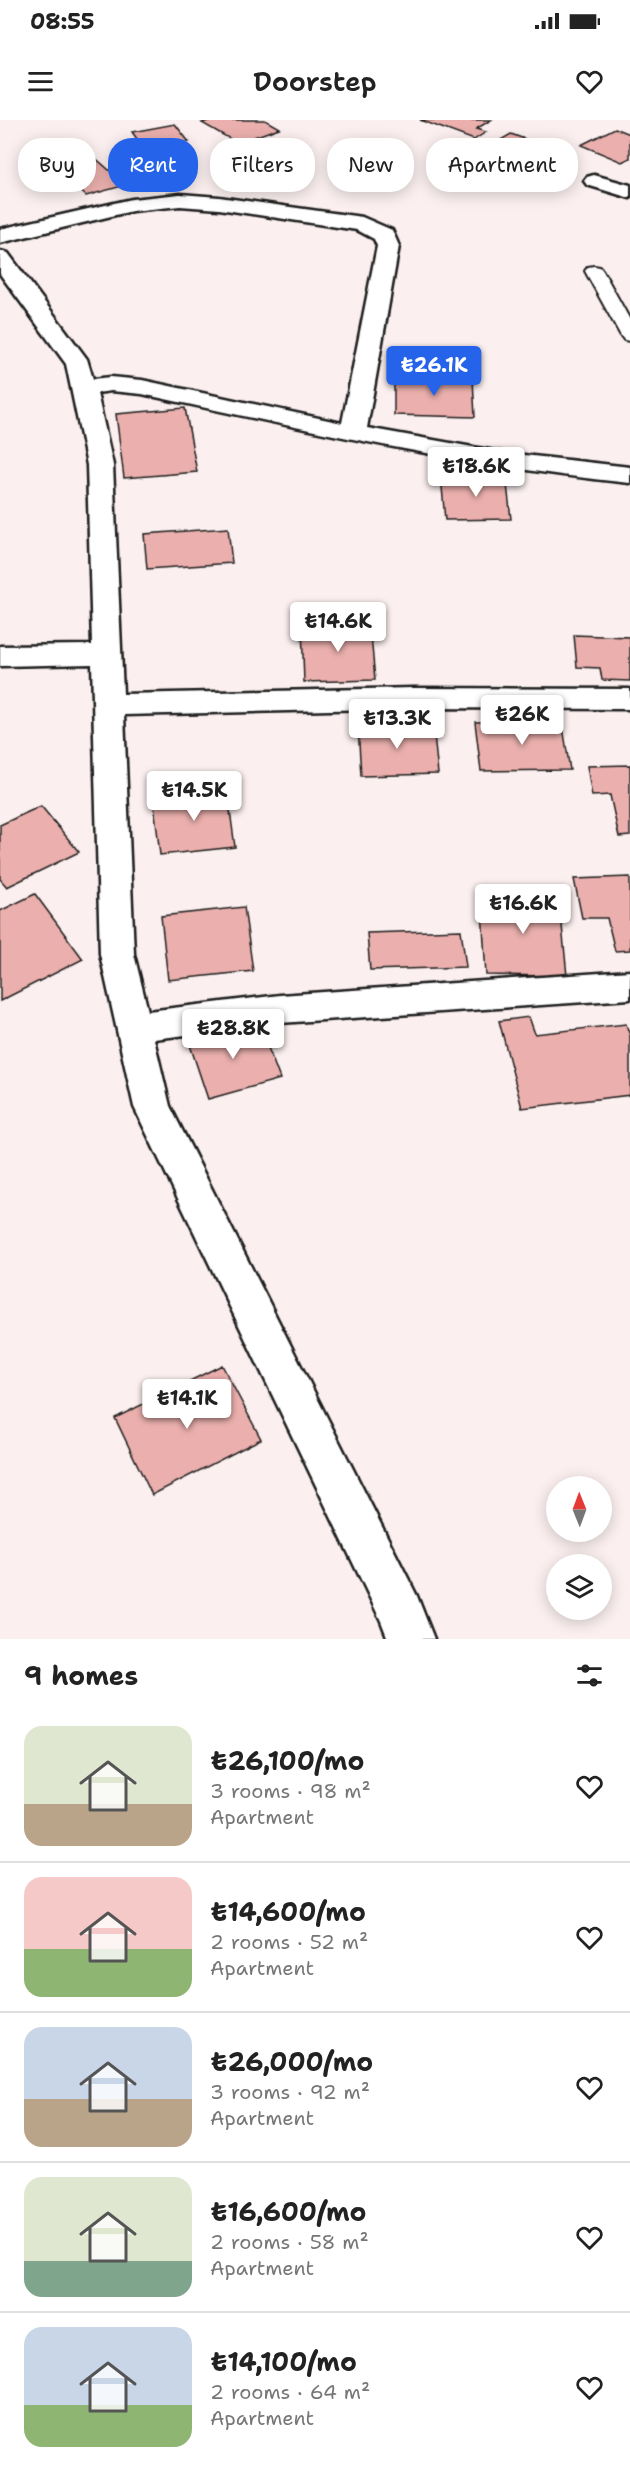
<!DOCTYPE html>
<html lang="en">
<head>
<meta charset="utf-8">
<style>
  body { margin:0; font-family:"Shantell Sans",sans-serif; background:#f2f2f2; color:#222; height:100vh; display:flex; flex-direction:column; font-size:22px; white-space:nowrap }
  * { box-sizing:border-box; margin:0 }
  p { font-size:20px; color:#767676 }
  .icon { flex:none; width:33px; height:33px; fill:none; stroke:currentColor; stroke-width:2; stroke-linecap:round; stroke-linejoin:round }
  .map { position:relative; height:1519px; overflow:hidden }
  .drawer { display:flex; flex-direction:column; background:#fff; flex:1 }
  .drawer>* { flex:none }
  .guide { position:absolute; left:18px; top:18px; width:594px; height:54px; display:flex; gap:12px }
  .needle { width:39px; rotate:359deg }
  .fabs { position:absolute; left:546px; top:1356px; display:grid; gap:12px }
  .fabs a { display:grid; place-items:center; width:66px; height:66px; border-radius:50%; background:#fff; box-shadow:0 3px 15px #0003; font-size:30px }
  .price { position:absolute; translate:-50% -51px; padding:0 14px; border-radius:6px; background:#fff; color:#222; font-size:20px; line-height:39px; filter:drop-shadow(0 2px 3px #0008) }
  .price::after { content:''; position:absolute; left:50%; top:36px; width:18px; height:14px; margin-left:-9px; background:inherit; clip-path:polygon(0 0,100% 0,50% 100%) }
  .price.on { background:#2563eb; color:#fff }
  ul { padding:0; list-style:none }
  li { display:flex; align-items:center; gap:18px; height:150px; padding:0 24px }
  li+li { border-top:2px solid #e0e0e0 }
  li span { display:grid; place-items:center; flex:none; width:168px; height:120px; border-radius:18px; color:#555 }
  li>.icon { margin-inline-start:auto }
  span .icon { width:72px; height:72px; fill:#fffc; stroke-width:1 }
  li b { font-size:26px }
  h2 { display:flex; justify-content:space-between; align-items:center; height:72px; padding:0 24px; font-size:26px }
  .pill { padding:0 21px; border-radius:24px; background:#fff; box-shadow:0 3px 15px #0003; font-size:21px; line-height:54px }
  .pill.on { background:#2563eb; color:#fff }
  .status { display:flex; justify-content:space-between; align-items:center; height:42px; padding:0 30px; background:#fff; direction:ltr }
  .status svg { height:16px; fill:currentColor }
  header { display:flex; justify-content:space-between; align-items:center; height:78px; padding:0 24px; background:#fff; font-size:27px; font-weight:600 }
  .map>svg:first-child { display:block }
  .building { fill:#ebb0ad; stroke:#1c1c1c; stroke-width:1.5 }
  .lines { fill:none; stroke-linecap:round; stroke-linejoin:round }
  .lane-casing { stroke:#1c1c1c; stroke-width:4 }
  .street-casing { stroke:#1c1c1c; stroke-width:5 }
  .lane { fill:#fff; fill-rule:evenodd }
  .street { fill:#fff; fill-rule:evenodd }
</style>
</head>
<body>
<div class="status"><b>08:55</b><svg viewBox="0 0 49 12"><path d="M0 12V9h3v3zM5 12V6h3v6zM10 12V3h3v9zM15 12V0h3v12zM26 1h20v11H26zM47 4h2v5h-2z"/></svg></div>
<header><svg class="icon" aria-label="menu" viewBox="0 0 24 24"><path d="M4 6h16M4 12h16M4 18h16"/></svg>Doorstep<svg class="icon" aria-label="heart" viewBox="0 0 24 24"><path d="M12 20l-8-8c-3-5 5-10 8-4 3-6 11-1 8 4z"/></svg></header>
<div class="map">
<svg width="630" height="1519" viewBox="0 0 630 1519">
  <rect width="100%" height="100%" fill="#fbefef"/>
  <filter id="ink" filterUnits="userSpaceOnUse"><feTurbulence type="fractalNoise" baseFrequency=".0167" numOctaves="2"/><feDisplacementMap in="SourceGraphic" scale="12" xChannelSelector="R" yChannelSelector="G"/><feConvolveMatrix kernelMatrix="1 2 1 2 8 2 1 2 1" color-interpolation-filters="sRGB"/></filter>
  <g filter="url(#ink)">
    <!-- building -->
    <path class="building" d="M211,0H265L279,8L237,23L202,3Z
      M420,0H491L476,9L486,12L474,20Z
      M175,4L189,22L145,30L132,12Z
      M615,8L630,14V38L622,42L581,25Z
      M511,14L560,32L549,38L559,42L549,47L540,44L532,49L483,30Z
      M84,28L126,65L86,76L45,39Z
      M394,257L473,259L475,297L394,295Z
      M185,288L197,352L124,358L116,294Z
      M441,356H506L511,399L445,400Z
      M228,408L232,443L147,449L144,414Z
      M370,504L375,560L304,562L302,506Z
      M574,515L630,517V561L602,560L600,548L577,547Z
      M562,601L570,650L481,651L475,602Z
      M433,605L438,654L361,656L358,606Z
      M630,645V716L619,717L610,675L592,676L587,646Z
      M227,669L235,727L160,735L153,676Z
      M41,686L79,732L7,767L0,759V705Z
      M630,757V830L615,831L607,798H582L574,759Z
      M35,774L83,839L0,881V791Z
      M481,774L559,775L567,856L486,855Z
      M244,787L253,851L168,860L161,796Z
      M461,810L466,847L370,850L367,813Z
      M529,897L535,914L626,904L630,916V975L522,988L499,901Z
      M258,901L280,959L208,979L188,919Z
      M222,1245L261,1319L152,1375L115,1298Z"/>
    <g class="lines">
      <defs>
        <path id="lane" d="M594,146L600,147L603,151L630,200V221L624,220L621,216L585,151L588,147Z"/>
        <path id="street" d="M594,55L630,65V78L587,65L584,61L587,57Z
          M180,74L219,77L362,97L392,110L399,126L367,308L506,333L630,347V363C464,346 304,309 142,274L111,271L97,273L113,345L123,574L414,568L630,569V589L414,588L124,595L134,834L148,891L280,875L630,851V879L280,903L154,919L170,986L417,1476L434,1519H388L381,1501L134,987L100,834L92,544L0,546V526L92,525L87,345L66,244L0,154V131L8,133L87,239L93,259L111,257L142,260L342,303L377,126L374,119L357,110L219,89L180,86L132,91L0,123V109L132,79Z"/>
      </defs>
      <!-- lane casing -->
      <use href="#lane" class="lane-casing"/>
      <!-- street casing -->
      <use href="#street" class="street-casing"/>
      <!-- lane -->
      <use href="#lane" class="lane"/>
      <!-- street -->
      <use href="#street" class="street"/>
    </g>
  </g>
</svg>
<div class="fabs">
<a><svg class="needle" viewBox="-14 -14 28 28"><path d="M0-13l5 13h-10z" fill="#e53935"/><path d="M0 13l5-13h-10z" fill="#767676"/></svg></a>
<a><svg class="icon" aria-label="layers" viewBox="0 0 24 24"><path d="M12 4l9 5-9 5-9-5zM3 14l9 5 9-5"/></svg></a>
</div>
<b class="price on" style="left:434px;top:277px">₺26.1K</b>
<b class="price" style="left:476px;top:378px">₺18.6K</b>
<b class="price" style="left:338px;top:533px">₺14.6K</b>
<b class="price" style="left:522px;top:626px">₺26K</b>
<b class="price" style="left:397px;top:630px">₺13.3K</b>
<b class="price" style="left:194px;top:702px">₺14.5K</b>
<b class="price" style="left:523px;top:815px">₺16.6K</b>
<b class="price" style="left:233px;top:940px">₺28.8K</b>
<b class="price" style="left:187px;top:1310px">₺14.1K</b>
<div class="guide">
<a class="pill">Buy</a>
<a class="pill on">Rent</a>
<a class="pill">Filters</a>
<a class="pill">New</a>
<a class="pill">Apartment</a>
</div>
</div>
<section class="drawer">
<h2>9 homes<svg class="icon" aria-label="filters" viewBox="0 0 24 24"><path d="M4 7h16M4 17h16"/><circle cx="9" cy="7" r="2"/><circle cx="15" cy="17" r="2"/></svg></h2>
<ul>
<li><span style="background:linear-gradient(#dfe7d0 65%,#b9a48a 0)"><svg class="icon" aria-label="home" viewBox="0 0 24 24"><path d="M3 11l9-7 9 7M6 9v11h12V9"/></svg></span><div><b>₺26,100/mo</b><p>3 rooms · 98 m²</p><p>Apartment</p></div><svg class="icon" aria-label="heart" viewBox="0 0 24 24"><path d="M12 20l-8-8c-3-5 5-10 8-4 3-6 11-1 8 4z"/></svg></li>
<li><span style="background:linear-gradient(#f6c9c9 60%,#8fb573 0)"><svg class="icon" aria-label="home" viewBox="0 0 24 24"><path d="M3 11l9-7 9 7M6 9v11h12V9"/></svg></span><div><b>₺14,600/mo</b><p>2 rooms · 52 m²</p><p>Apartment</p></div><svg class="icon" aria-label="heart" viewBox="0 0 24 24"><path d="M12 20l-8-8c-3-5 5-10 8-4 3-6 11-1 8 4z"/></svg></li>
<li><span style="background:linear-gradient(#c9d6e8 60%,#b9a48a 0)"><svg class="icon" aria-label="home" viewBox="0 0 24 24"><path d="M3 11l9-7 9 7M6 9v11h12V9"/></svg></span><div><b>₺26,000/mo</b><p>3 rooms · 92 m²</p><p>Apartment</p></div><svg class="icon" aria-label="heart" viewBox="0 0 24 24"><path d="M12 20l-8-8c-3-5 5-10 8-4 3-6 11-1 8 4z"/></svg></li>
<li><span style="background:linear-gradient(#dfe7d0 70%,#7fa58c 0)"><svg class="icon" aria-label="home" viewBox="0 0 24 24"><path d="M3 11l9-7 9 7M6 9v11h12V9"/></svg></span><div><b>₺16,600/mo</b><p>2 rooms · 58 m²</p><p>Apartment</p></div><svg class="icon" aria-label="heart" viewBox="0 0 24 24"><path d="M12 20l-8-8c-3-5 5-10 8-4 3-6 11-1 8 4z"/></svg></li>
<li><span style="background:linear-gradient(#c9d6e8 65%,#8fb573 0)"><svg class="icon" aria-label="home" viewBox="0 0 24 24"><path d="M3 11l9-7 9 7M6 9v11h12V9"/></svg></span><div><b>₺14,100/mo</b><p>2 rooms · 64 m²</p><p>Apartment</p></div><svg class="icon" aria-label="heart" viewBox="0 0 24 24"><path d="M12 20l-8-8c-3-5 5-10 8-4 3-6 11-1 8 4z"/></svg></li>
</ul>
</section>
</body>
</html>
